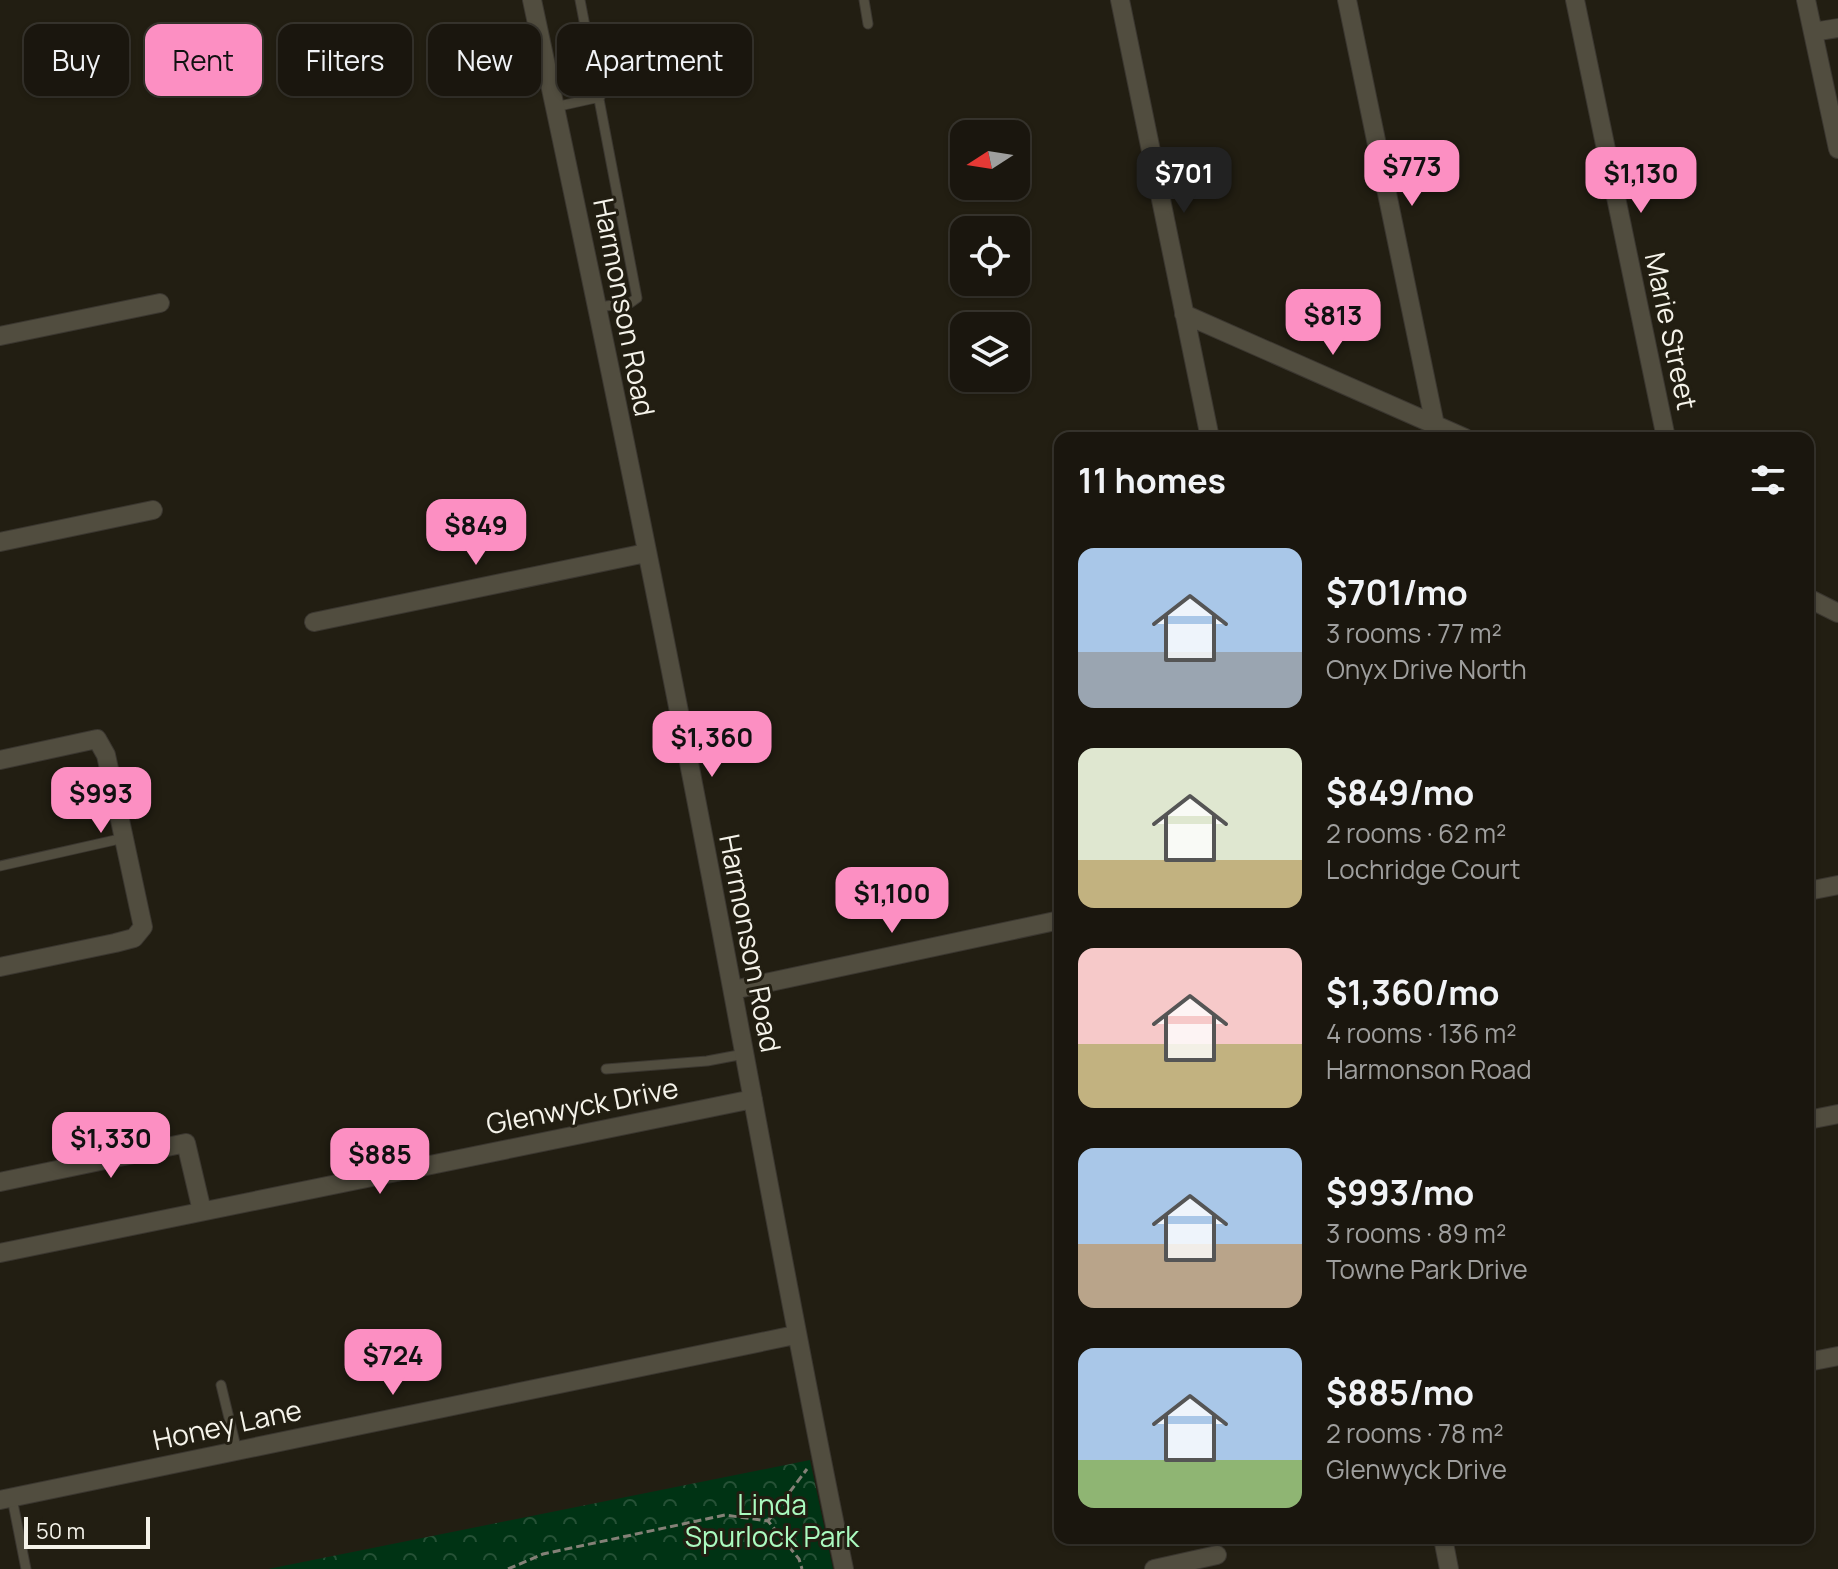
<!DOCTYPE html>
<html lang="en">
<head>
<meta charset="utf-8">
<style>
  body { margin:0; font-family:Manrope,sans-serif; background:#231f17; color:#f1f3f6; height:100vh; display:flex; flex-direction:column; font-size:30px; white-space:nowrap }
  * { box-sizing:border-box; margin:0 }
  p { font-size:26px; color:#9f9f9e }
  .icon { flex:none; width:44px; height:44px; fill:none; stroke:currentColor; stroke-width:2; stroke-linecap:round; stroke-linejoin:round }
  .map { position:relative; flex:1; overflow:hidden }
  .drawer { position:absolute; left:1054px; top:432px; width:760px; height:1112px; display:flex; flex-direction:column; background:#1a160e; border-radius:16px; box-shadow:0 2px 6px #0004,0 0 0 2px #38352e }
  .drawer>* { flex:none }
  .top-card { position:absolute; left:24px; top:24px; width:760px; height:72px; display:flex; gap:16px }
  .needle { width:52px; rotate:258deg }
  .tools { position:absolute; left:950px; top:120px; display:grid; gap:16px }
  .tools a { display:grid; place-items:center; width:80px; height:80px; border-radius:16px; background:#1a160e; box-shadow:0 2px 6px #0004,0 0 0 2px #38352e; font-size:40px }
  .scale { position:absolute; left:24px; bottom:20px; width:126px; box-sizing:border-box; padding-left:8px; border:4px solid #f5f3ea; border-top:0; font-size:22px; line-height:28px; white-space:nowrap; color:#f5f3ea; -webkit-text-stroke:6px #221e12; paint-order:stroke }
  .price { position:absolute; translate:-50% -68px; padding:0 18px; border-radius:16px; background:#fc8fc2; color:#111; font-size:26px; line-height:52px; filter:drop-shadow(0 2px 4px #0008) }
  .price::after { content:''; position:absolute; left:50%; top:48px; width:24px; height:18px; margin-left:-12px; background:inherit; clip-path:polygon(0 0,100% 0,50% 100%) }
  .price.current { background:#222; color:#fff }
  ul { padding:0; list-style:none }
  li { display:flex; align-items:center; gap:24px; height:200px; padding:0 24px }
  li span { display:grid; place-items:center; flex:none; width:224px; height:160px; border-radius:16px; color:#555 }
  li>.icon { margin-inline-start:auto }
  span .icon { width:96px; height:96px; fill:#fffc; stroke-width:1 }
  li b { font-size:34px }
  h2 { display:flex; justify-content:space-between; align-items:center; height:96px; padding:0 24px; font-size:34px }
  .chip { padding:0 28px; border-radius:16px; background:#1a160e; box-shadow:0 2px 6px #0004,0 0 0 2px #38352e; font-size:28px; line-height:72px }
  .chip.current { background:#fc8fc2; color:#111 }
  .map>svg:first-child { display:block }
  .forest { fill:url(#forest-crowns) }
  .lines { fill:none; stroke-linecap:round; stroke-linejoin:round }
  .lane-casing { stroke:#3b3730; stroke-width:11 }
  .street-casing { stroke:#3b3730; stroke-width:20 }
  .path { stroke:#848177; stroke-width:3; stroke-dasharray:8 4; stroke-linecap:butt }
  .lane { stroke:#514d3f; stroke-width:9 }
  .street { stroke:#514d3f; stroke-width:18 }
  .labels { text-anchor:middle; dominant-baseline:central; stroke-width:6; stroke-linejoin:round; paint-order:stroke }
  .street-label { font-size:28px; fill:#f5f3ea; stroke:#221e12 }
  .park-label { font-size:28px; fill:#aafabf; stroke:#221e12 }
</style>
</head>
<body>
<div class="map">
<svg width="1838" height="1569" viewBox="0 0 1838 1569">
  <defs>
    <pattern id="forest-crowns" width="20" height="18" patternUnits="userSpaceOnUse" patternTransform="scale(2)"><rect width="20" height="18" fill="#003314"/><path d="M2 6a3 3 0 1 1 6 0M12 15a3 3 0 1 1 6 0" fill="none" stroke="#265136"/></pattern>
  </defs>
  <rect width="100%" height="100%" fill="#221e12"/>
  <!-- forest -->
  <path class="forest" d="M810,1460L833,1569H268Z"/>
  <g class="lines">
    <defs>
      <path id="lane" d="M580,0L637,298L630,303L598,307
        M864,0L868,24
        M555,107L600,97
        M0,866L124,838
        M606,1069L707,1061L744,1054
        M221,1385L237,1451
        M12,1498L26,1569"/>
      <path id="street" d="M532,0C603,330 671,661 733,993C769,1185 804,1377 844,1569
        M1120,0L1210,438
        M1347,0L1435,425
        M1575,0L1666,438
        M1806,0L1838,149
        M1813,32L1838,28
        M1184,314L1465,438
        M0,336L160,303
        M0,542L153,510
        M1808,598L1838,613
        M314,622L646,553
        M0,760L97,739L106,755L143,927L134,938L115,943L0,967
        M1808,891L1838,885
        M733,990L1060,920
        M1808,1120L1838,1114
        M0,1182L186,1143L202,1211
        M0,1253L753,1099
        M1808,1362L1838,1356
        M0,1500L795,1335
        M1443,1538L1449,1569
        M1154,1569L1217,1555"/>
    </defs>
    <!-- lane casing -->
    <use href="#lane" class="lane-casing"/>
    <!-- street casing -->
    <use href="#street" class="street-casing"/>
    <!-- path -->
    <path class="path" d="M768,1521L807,1469
      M508,1569L543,1554L725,1515L768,1521L799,1559L802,1569"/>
    <!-- lane -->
    <use href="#lane" class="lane"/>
    <!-- street -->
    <use href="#street" class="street"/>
  </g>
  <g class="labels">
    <!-- street labels -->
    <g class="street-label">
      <text transform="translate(625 307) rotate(79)">Harmonson Road</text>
      <text transform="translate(1672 331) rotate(78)">Marie Street</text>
      <text transform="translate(751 943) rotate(79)">Harmonson Road</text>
      <text transform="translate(582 1105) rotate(-11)">Glenwyck Drive</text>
      <text transform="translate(227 1424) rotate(-12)">Honey Lane</text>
    </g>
    <!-- park labels -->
    <g class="park-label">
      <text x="772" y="1504">Linda<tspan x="772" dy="32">Spurlock Park</tspan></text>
    </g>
  </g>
</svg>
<div class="tools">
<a><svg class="needle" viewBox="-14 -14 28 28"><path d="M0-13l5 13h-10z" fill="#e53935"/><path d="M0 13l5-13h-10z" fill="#9f9f9e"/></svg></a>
<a><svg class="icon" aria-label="locate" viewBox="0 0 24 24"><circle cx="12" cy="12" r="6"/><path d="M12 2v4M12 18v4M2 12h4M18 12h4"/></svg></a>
<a><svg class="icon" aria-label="layers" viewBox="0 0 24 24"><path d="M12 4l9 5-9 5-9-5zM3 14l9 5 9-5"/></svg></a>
</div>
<div class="scale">50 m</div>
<b class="price" style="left:1412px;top:208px">$773</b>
<b class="price current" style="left:1184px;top:215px">$701</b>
<b class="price" style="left:1641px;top:215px">$1,130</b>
<b class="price" style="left:1333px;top:357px">$813</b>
<b class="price" style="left:476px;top:567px">$849</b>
<b class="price" style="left:712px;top:779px">$1,360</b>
<b class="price" style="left:101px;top:835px">$993</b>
<b class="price" style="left:892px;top:935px">$1,100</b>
<b class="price" style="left:111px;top:1180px">$1,330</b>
<b class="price" style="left:380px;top:1196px">$885</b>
<b class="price" style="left:393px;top:1397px">$724</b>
<div class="top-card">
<a class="chip">Buy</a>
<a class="chip current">Rent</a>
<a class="chip">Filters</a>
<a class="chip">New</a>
<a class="chip">Apartment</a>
</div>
<section class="drawer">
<h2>11 homes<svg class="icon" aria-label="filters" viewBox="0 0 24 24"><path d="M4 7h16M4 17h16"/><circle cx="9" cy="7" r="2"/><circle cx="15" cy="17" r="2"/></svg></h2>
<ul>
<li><span style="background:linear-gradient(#a9c7e8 65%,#9aa5b1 0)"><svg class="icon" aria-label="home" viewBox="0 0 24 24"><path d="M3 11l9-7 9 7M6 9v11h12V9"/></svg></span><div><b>$701/mo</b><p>3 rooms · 77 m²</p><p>Onyx Drive North</p></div></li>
<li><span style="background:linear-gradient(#dfe7d0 70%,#c2b280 0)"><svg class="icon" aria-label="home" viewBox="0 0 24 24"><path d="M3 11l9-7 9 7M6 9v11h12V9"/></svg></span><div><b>$849/mo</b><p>2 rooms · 62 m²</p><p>Lochridge Court</p></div></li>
<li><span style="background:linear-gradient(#f6c9c9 60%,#c2b280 0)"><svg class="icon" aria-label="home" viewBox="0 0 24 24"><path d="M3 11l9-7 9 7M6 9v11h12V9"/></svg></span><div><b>$1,360/mo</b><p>4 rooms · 136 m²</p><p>Harmonson Road</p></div></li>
<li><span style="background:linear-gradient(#a9c7e8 60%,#b9a48a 0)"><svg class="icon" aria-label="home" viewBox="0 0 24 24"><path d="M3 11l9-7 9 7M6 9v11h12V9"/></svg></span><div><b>$993/mo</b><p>3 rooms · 89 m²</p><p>Towne Park Drive</p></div></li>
<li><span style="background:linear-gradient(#a9c7e8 70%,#8fb573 0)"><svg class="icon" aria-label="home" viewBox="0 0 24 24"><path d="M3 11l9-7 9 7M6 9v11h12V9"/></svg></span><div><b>$885/mo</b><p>2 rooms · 78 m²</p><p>Glenwyck Drive</p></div></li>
</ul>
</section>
</div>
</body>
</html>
